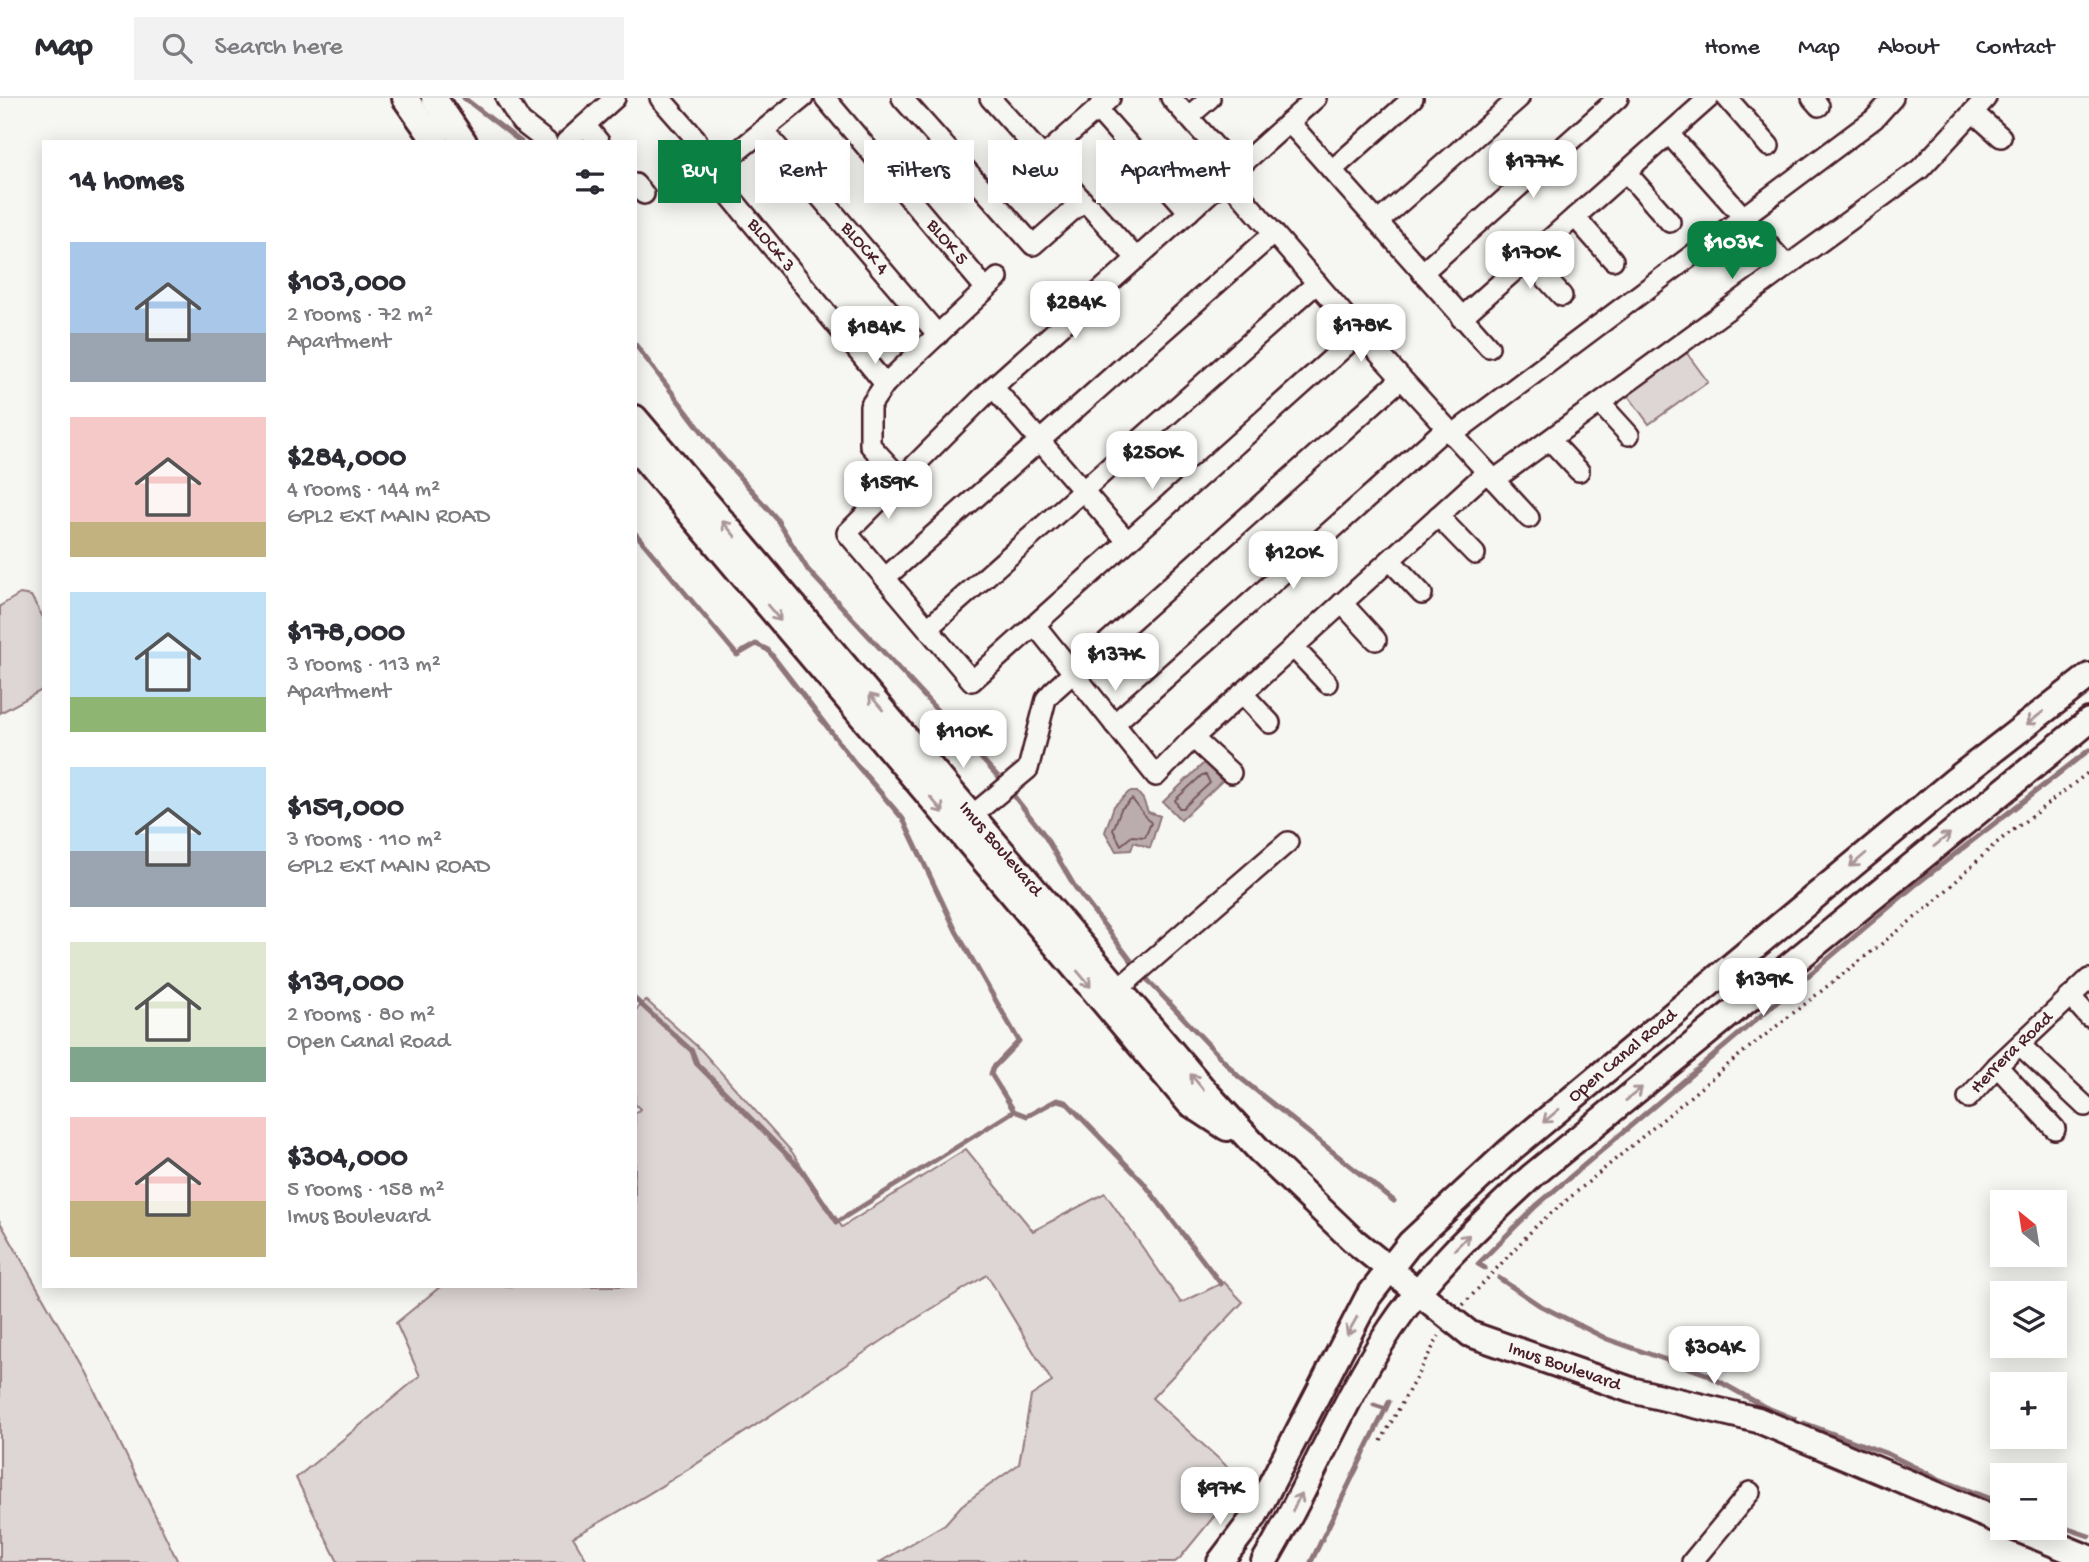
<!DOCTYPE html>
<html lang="en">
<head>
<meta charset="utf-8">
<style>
  body { margin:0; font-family:"Gochi Hand",sans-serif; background:#f2f2f3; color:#2b2b33; height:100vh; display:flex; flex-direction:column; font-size:26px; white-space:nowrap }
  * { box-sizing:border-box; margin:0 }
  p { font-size:23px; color:#7c7c81 }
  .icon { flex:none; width:38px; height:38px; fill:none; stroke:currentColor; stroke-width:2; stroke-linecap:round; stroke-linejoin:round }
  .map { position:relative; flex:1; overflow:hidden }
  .panel { position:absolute; left:42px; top:42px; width:595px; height:1148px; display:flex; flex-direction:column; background:#fff; border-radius:0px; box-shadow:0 4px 18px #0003 }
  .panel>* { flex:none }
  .banner { position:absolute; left:658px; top:42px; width:665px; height:63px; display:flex; gap:14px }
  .needle { width:46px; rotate:330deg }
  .tools { position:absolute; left:1990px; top:1092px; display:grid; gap:14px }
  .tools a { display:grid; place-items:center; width:77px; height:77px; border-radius:0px; background:#fff; box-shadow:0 4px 18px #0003; font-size:35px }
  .price { position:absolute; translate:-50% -60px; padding:0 16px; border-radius:14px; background:#fff; color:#222; font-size:23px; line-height:46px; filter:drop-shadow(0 2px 4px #0008) }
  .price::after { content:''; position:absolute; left:50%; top:42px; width:21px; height:16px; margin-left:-10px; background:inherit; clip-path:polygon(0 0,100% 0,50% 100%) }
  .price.current { background:#0b8043; color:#fff }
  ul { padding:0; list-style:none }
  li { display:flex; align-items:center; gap:21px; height:175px; padding:0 28px }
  li span { display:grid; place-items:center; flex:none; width:196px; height:140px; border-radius:0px; color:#555 }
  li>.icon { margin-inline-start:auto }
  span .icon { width:84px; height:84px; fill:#fffc; stroke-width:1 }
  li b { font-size:30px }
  h2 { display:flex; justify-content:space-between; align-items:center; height:84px; padding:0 28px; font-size:30px }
  .chip { padding:0 24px; border-radius:0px; background:#fff; box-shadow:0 4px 18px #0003; font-size:24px; line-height:63px }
  .chip.current { background:#0b8043; color:#fff }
  header { display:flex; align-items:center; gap:42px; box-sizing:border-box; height:98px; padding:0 35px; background:#fff; border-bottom:2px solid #e1e1e2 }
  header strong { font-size:33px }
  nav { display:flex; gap:38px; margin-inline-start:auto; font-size:24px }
  .search { width:490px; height:63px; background:#f2f2f3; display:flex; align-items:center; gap:18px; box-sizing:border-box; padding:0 24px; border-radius:0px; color:#7c7c81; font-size:26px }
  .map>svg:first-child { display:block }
  .green { fill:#ddd6d5; stroke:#947a80; stroke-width:2 }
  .water { fill:#bbadae; stroke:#8e747a; stroke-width:2 }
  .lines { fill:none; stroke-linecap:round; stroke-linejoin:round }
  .shore { stroke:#77585f; stroke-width:2 }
  .stream { stroke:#8e747a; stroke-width:5 }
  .minor-casing { stroke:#4a1f2b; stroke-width:24 }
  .major-casing { stroke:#4a1f2b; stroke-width:30 }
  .path { stroke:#4a1f2b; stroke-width:3.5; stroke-dasharray:2 5; stroke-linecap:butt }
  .minor { stroke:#f6f6f2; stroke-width:19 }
  .major { stroke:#f6f6f2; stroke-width:24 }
  .oneway { stroke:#a99598 }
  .labels { text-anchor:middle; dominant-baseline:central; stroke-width:5; stroke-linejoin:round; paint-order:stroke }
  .street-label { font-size:19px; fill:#4a1f2b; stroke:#f6f6f2 }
</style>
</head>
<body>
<header>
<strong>Map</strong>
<div class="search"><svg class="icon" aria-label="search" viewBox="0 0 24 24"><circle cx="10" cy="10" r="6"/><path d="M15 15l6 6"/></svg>Search here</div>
<nav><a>Home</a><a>Map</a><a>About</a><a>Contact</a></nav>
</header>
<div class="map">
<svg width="2089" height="1464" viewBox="0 0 2089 1464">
  <rect width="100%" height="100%" fill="#f6f6f2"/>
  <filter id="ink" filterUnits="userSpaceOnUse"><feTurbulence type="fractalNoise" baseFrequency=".0143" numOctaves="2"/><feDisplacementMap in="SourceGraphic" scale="14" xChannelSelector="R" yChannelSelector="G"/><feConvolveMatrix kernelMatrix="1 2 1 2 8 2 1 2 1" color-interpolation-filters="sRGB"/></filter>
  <g filter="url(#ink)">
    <!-- green -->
    <path class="green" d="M1686,254L1708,284L1649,326L1627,296Z
      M20,496L31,498L44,521V591L0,615V508Z
      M646,902L701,952L792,1054L842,1129L966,1051L1033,1133L1105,1095L1181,1205L1224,1184L1243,1204L1152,1300L1243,1383L1180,1460L1175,1464H880L945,1426L962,1407L1019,1366L1031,1298L1052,1284L987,1177C846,1260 717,1362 573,1439L588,1464H338L296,1380L420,1278L396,1225L441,1188H635V1016L640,1011L635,1006V913Z
      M0,1124L86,1275L178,1464H0Z"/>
    <!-- water -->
    <path class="water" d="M1204,665L1222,683L1181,722L1163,704Z
      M1129,694H1137L1143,701L1148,714L1160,718L1150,750L1134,744L1131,752L1116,753L1105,734L1114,708Z"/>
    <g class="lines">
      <!-- shore -->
      <path class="shore" d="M1202,677H1206L1210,685L1183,710H1179L1175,702Z
        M1132,701L1151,725L1145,739L1132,738L1121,747L1113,732L1121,711Z"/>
      <!-- stream -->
      <path class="stream" d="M464,0L521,44
        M635,246L719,356L776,420L808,472L1004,685
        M635,435L737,557L756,546L768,552L855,665L903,721L956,833L1019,943L993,970L991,976L1014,1013L1027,1018L1057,1002L1066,1004L1143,1084L1221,1186
        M1010,693L1043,735L1075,789L1136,869
        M1143,877L1238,978L1394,1103
        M635,901L692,953L697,966L799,1069L837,1124L1014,1013
        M1485,1170L1478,1166L1536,1108L1914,788L2089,652
        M1499,1180L1539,1207L1607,1241L1706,1276L1763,1308L1795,1321
        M1374,1307L1386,1311
        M1804,1325L1888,1356L1939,1381L2002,1405
        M2054,1426L2089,1438
        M1311,1464L1389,1304"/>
      <defs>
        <g id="minor">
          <path d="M506,0L521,24L547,44"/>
          <path d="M660,0L696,41"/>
          <path id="s1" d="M825,0L986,191"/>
          <path d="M902,0L1033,147L1083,103L990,0"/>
          <path d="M1171,0L1188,19L1210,0"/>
          <path d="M1316,0L993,289L847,435L972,583L1360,235"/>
          <path d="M1727,0L1769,48"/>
          <path d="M1812,0L1819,8"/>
          <path d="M1097,11L1135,54"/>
          <path d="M1973,14L2001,39"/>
          <path d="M1192,23L1236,72"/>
          <path d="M1289,24L1489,249"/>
          <path d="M585,27L599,44"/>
          <path id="s2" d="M763,32L938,237"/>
          <path d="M1669,36L1787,168"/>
          <path d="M566,44L615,0"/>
          <path d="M1043,59L1110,0"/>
          <path d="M1142,61L1189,114"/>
          <path d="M1332,72L1413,0"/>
          <path d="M1626,74L1670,124"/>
          <path id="s3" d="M711,75L885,286"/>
          <path d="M1226,80L1360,235L1529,420"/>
          <path d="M635,86L644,96"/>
          <path d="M691,91L803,0"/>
          <path d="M1090,109L1137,161"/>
          <path d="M1575,119L1613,162"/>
          <path d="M1378,124L1519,0"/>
          <path d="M1528,161L1562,198"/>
          <path d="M1422,175L1618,0"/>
          <path d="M1461,220L1709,0"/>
          <path d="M993,289L1127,443"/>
          <path d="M1600,305L1629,337"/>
          <path d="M1452,337L1874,21L1893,0"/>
          <path d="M1550,342L1579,373"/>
          <path d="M902,382L870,347V308L885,286L998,180"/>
          <path d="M1494,382L1920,71L1986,0"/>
          <path d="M1438,418L1475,456"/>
          <path d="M1390,462L1422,496"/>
          <path d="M886,479L1274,135"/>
          <path d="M1342,505L1376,542"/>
          <path d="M1035,527L1156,678L1193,640L1487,374"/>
          <path d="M928,530L1317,185"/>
          <path d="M1293,549L1327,585"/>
          <path d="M1242,595L1270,625"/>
          <path d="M1114,626L1446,330"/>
          <path d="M1193,640L1231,675"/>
          <path d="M963,725L1028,671L1046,601L1053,593L1401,281"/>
          <path d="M1109,899L1288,744"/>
          <path d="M2071,899L2089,919"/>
          <path d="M2020,947L2085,1008"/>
          <path d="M1997,968L2055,1031"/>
          <path id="s4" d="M1968,1000L1997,968L2089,881"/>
          <path d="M1692,1464L1750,1394"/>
        </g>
        <g id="major">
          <path d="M405,0L436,44"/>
          <path d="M434,0L464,44"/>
          <path id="s5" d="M635,320L1205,993L1259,1052L1353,1142L1470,1236L1631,1292L1758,1322L2002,1424"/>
          <path d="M635,350L1189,1005L1227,1030"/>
          <path d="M2015,1430L2089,1460"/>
          <path id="s6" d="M1220,1464L1254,1419L1368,1199L1410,1145L1510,1052L1955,682L2089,578"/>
          <path d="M1264,1464C1310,1388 1342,1303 1391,1230C1430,1172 1482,1125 1532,1078L2089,623"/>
        </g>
      </defs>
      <!-- minor casing -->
      <use href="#minor" class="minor-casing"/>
      <!-- major casing -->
      <use href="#major" class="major-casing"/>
      <!-- path -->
      <path class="path" d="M1463,1207L1536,1128L1736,960L1931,807L1994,747L2089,674
        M1381,1343L1439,1238"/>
      <!-- minor -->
      <use href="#minor" class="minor"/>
      <!-- major -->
      <use href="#major" class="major"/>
    </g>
    <!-- one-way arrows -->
    <defs><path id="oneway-shaft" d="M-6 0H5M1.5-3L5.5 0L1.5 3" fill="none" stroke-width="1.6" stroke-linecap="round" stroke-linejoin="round" transform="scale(1.75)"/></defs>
    <g class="oneway">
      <use href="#oneway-shaft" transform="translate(729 431) rotate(-130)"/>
      <use href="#oneway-shaft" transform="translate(774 515) rotate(50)"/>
      <use href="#oneway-shaft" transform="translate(876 604) rotate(-130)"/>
      <use href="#oneway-shaft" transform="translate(2035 620) rotate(142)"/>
      <use href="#oneway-shaft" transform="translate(937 707) rotate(50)"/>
      <use href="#oneway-shaft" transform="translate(1942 742) rotate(-39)"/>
      <use href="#oneway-shaft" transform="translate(1858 762) rotate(140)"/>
      <use href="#oneway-shaft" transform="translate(1084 881) rotate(50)"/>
      <use href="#oneway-shaft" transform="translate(1197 984) rotate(-130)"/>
      <use href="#oneway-shaft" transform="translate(1634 996) rotate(-39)"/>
      <use href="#oneway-shaft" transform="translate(1551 1018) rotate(140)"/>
      <use href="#oneway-shaft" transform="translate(1462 1144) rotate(-46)"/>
      <use href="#oneway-shaft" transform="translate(1352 1228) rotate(119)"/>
      <use href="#oneway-shaft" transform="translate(1297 1404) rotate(-63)"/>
    </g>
  </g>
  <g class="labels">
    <!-- street labels -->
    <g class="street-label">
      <text stroke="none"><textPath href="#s1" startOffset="189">BLOK 5</textPath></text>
      <text stroke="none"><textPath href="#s3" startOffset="94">BLOCK 3</textPath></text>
      <text stroke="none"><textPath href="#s2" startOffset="156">BLOCK 4</textPath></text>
      <text stroke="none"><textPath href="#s5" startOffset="565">Imus Boulevard</textPath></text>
      <text stroke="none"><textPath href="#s4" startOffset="63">Herrera Road</textPath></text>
      <text stroke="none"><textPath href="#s6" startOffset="656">Open Canal Road</textPath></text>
      <text stroke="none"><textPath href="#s5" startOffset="1342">Imus Boulevard</textPath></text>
    </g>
  </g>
</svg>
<div class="tools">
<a><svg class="needle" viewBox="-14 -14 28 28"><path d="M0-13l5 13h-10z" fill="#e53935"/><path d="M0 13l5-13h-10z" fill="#7c7c81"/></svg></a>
<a><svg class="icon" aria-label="layers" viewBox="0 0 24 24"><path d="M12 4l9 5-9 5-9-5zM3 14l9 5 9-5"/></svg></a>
<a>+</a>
<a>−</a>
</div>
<b class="price" style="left:1533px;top:102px">$177K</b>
<b class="price current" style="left:1732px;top:183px">$103K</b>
<b class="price" style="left:1530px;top:193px">$170K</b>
<b class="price" style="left:1075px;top:243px">$284K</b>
<b class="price" style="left:1361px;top:266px">$178K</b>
<b class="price" style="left:875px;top:268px">$184K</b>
<b class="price" style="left:1152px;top:393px">$250K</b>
<b class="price" style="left:888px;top:423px">$159K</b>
<b class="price" style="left:1293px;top:493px">$120K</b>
<b class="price" style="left:1115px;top:595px">$137K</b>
<b class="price" style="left:963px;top:672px">$110K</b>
<b class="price" style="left:1763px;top:920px">$139K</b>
<b class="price" style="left:1714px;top:1288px">$304K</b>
<b class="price" style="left:1220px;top:1429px">$97K</b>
<div class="banner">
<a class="chip current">Buy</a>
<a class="chip">Rent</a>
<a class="chip">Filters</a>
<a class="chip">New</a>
<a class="chip">Apartment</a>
</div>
<section class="panel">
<h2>14 homes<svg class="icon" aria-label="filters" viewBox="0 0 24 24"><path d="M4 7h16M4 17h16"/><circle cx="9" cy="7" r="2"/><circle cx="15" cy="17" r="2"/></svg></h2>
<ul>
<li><span style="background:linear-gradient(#a9c7e8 65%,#9aa5b1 0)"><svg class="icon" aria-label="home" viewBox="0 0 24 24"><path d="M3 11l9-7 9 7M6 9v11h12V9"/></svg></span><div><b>$103,000</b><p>2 rooms · 72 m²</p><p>Apartment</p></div></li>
<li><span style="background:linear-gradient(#f6c9c9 75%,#c2b280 0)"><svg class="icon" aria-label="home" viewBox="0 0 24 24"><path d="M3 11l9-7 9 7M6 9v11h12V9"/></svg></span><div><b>$284,000</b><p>4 rooms · 144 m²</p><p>GPL2 EXT MAIN ROAD</p></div></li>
<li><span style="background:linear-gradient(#bfe0f5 75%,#8fb573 0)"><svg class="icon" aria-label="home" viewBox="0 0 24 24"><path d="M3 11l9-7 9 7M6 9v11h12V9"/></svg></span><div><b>$178,000</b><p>3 rooms · 113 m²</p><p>Apartment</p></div></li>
<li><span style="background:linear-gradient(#bfe0f5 60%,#9aa5b1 0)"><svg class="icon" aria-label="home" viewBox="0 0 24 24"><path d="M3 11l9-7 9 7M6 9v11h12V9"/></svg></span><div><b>$159,000</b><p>3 rooms · 110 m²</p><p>GPL2 EXT MAIN ROAD</p></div></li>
<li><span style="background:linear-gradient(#dfe7d0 75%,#7fa58c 0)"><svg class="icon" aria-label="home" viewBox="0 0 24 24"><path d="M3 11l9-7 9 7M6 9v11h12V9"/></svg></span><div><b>$139,000</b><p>2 rooms · 80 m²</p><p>Open Canal Road</p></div></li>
<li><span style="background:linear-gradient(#f6c9c9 60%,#c2b280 0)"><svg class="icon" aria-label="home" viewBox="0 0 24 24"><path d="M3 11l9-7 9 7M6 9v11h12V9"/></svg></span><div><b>$304,000</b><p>5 rooms · 158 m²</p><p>Imus Boulevard</p></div></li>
</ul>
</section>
</div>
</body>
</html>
